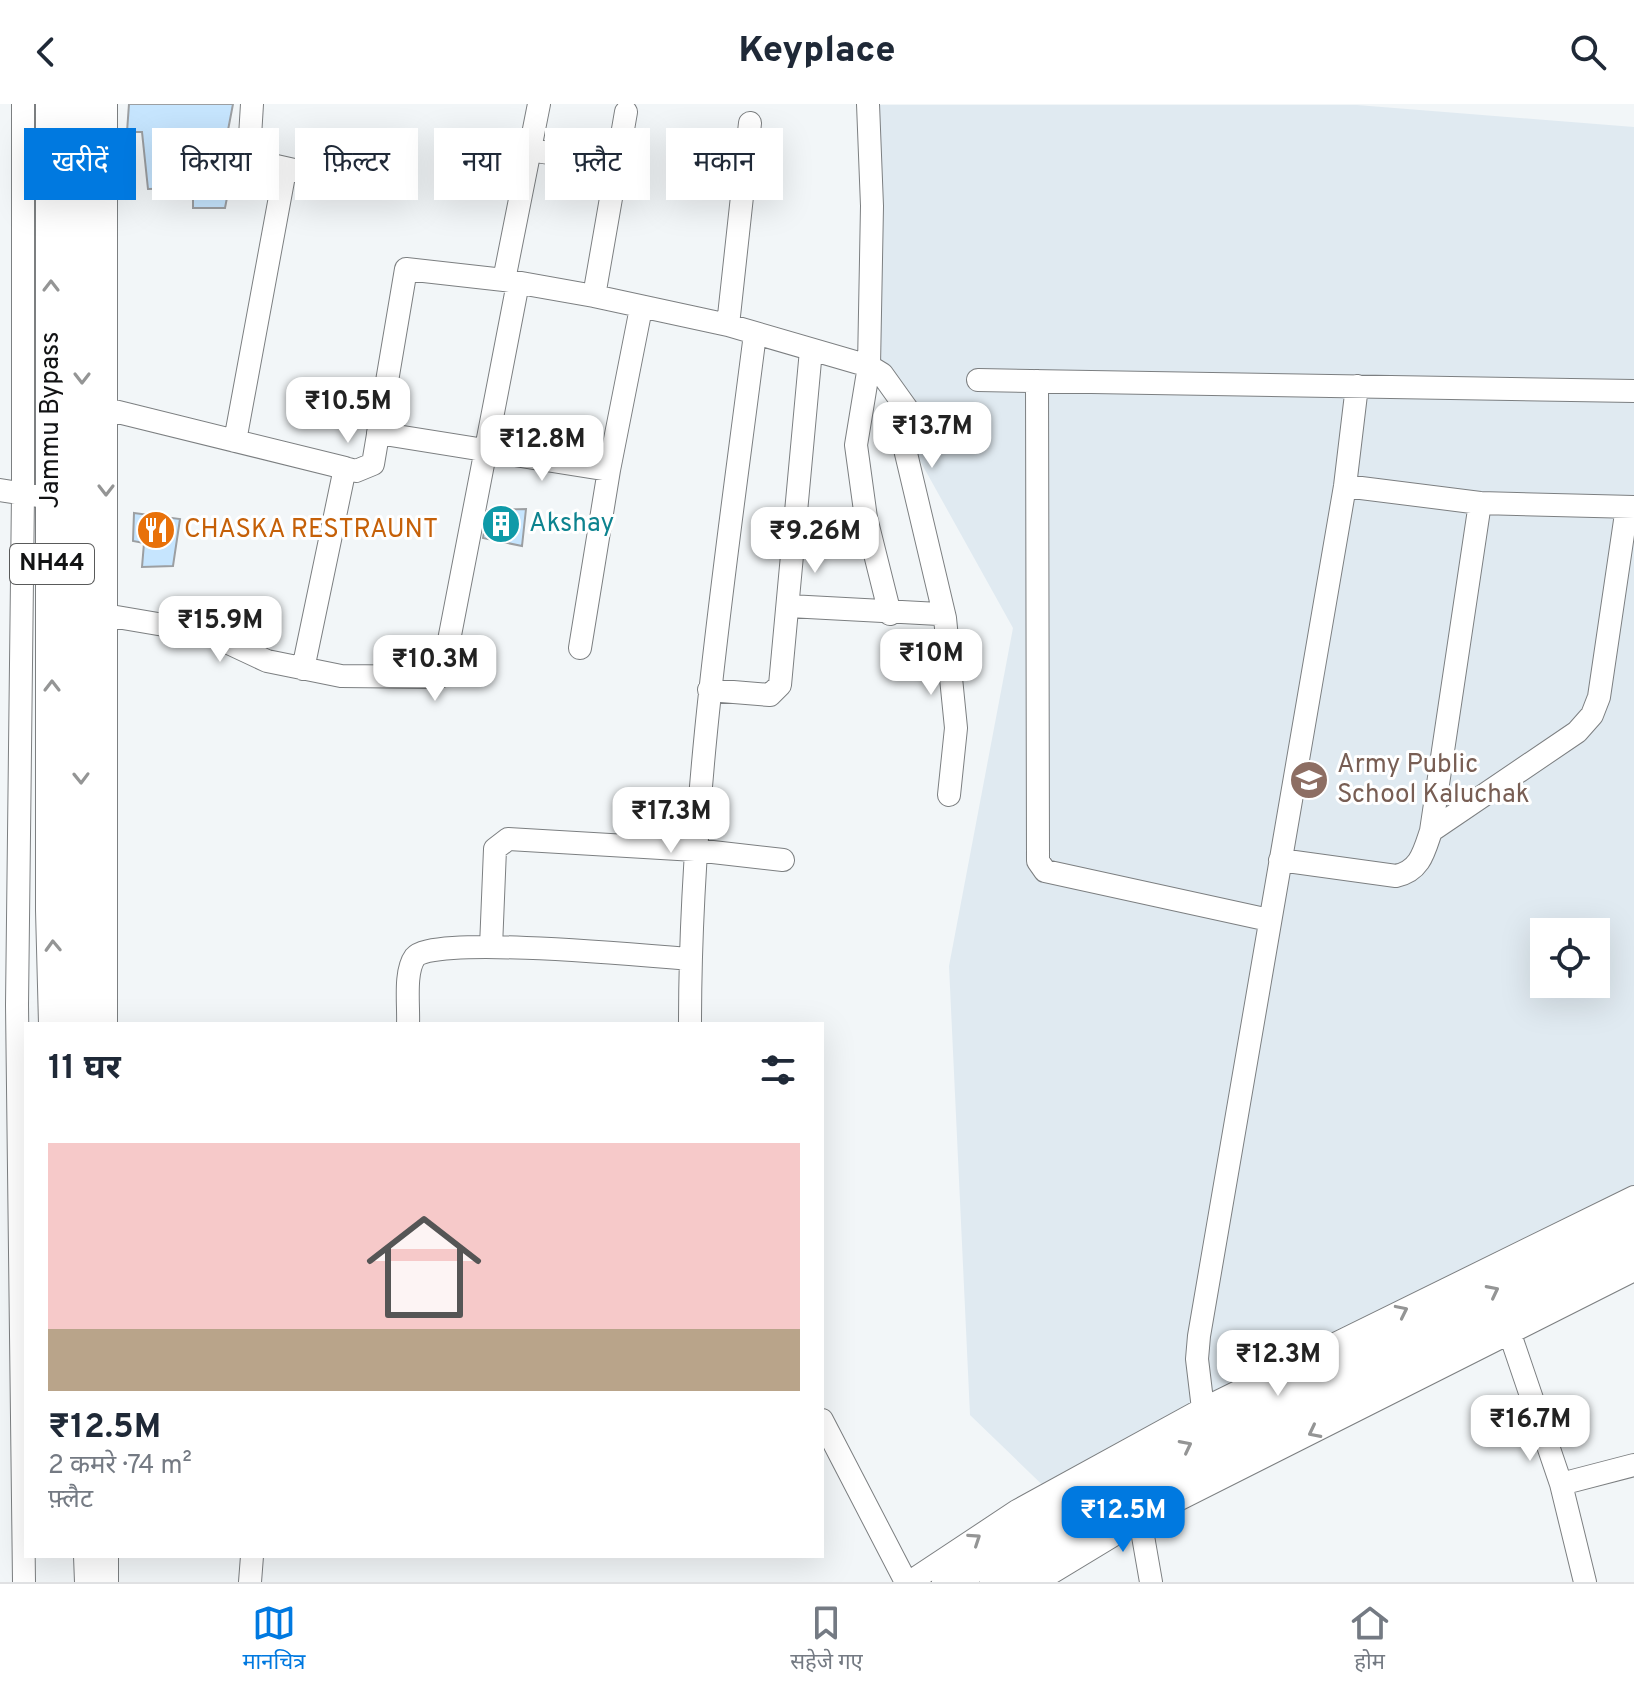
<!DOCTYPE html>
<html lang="hi">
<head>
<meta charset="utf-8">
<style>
  body { margin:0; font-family:Overpass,"Noto Sans Devanagari",sans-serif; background:#f2f2f3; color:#1f2937; height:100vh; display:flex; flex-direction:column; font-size:30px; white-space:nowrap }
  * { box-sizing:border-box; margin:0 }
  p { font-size:26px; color:#747a83 }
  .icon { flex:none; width:44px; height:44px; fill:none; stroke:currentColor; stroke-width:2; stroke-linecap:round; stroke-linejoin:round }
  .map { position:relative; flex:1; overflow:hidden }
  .side { position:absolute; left:24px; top:918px; width:800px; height:536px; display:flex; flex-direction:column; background:#fff; border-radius:0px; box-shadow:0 8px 32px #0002 }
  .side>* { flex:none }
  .top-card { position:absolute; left:24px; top:24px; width:800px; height:72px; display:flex; gap:16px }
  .controls { position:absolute; left:1530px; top:814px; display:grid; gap:16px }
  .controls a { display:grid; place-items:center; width:80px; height:80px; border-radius:0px; background:#fff; box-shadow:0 8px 32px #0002; font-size:40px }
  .price { position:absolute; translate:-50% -68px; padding:0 18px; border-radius:16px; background:#fff; color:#222; font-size:26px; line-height:52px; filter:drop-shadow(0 2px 4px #0008) }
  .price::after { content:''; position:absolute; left:50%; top:48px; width:24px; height:18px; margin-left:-12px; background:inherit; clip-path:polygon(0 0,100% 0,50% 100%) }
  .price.active { background:#0079e0; color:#fff }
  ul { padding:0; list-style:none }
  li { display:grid; align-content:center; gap:16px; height:424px; padding:0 24px }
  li+li { border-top:2px solid #e0e1e3 }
  li span { display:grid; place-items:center; height:248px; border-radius:0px; color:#555 }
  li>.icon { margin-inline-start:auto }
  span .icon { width:144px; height:144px; fill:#fffc; stroke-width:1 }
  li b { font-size:34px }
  h2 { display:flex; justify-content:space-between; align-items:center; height:96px; padding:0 24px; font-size:34px }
  .tag { padding:0 28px; border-radius:0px; background:#fff; box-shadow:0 8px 32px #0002; font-size:28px; line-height:72px }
  .tag.active { background:#0079e0; color:#fff }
  header { display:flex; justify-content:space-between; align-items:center; height:104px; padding:0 24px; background:#fff; font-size:36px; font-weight:800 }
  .tab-bar { display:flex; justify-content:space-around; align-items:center; height:112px; border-top:2px solid #e0e1e3; background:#fff; font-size:22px; color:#747a83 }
  .tab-bar a { display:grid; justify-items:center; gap:4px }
  .tab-bar .active { color:#0079e0 }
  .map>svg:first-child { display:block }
  .built { fill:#e0eaf1; fill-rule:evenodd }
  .building { fill:#c6e5fe; stroke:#9c9fa2; stroke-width:2 }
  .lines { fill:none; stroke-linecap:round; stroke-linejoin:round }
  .minor-casing { stroke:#7c7f81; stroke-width:24 }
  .highway-casing { stroke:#7c7f81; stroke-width:34 }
  .minor { stroke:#fff; stroke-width:22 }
  .highway { stroke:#fff; stroke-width:32 }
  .oneway { stroke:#949595 }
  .labels { text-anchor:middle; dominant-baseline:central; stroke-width:6; stroke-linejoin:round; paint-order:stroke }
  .shield { fill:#fff; stroke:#595a5a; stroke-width:2 }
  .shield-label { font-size:24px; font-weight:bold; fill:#121314 }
  .street-label { font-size:26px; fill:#121314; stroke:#fff }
  .culture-label { font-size:26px; fill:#0d838f; stroke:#fff; text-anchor:start }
  .food-label { font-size:26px; fill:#c56008; stroke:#fff; text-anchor:start }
  .education-label { font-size:26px; fill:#785e54; stroke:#fff; text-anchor:start }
</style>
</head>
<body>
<header><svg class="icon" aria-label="back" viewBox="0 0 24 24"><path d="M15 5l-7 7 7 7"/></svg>Keyplace<svg class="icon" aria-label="search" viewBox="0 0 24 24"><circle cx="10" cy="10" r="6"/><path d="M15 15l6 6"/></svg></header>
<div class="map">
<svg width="1634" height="1478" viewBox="0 0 1634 1478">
  <rect width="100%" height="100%" fill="#f2f6f8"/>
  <!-- built -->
  <path class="built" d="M880,1H1357L1634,23V1095L1058,1396L970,1311L949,862L1013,524L874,274ZM1544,828H1596V880H1544Z"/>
  <!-- building -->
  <path class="building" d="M129,0H233L220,68H232L225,104H193V84L148,85L142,28H127Z
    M526,405L522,442L483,434L488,406Z
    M134,409L180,415L173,462L142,463L144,439L133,437Z"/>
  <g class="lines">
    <defs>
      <path id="minor" d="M23,0V390L17,901L24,1478
        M252,0L249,49L254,57L374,84
        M868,0L872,102L869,262L882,270L907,305L904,341L945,514
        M529,46L617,59
        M504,176L539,0
        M594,192L626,8
        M728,221L750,19
        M978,276L1634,287
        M1037,277L1038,757L1045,767L1269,816
        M106,305L345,364L303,565
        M378,329L609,366
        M235,337L285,66
        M345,364L356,367L373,360L406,165L504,176L594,192L728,221L869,262L856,341L866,414L890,510
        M1345,382L1480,399L1634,403
        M0,386L38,392
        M789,502L939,510L945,514L956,624L949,691
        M105,511L205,528L267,557L341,572L439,573L445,557L518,179
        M580,544L609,366L641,204
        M709,586L770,591L780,581L811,246
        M1431,727L1577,628L1592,611L1599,593L1627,403
        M1280,756L1396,772C1420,767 1424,748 1431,727L1480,399
        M491,843L495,745L508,735L695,746L783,756
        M106,920V0
        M408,920C409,902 404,868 415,853C432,831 651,852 690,855
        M690,920C690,688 726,459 755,230
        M1510,1230L1561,1380L1585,1478
        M1203,1305L1197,1255L1199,1232L1345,382L1357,282
        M822,1316L906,1478
        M1561,1380L1634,1361
        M1140,1415L1151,1478
        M107,1452V1478
        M250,1478L252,1452
        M910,1478L1017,1407L1203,1305L1634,1093
        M1036,1478L1140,1415L1634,1166"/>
      <path id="highway" d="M52,0V806L55,920
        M84,0L80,578L84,920
        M90,1452L91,1478
        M948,1478L1113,1378L1634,1116
        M996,1478L1136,1394L1634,1143"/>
    </defs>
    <!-- minor casing -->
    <use href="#minor" class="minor-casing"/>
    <!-- highway casing -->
    <use href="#highway" class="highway-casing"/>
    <!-- minor -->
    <use href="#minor" class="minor"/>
    <!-- highway -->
    <use href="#highway" class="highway"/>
  </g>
  <!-- one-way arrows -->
  <defs><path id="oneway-chevron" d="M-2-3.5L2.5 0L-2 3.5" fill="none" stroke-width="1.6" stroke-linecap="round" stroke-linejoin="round" transform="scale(2)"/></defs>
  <g class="oneway">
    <use href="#oneway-chevron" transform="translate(51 182) rotate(-90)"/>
    <use href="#oneway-chevron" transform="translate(82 274) rotate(90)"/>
    <use href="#oneway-chevron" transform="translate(106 386) rotate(90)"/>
    <use href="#oneway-chevron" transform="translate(52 582) rotate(-90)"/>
    <use href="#oneway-chevron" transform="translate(81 674) rotate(89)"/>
    <use href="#oneway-chevron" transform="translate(53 842) rotate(-92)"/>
    <use href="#oneway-chevron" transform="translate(1493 1187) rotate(-27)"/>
    <use href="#oneway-chevron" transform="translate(1402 1207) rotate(-26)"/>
    <use href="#oneway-chevron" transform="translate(1314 1328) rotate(153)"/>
    <use href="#oneway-chevron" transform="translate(1186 1342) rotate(-27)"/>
    <use href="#oneway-chevron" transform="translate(975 1435) rotate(-34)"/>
  </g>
  <!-- icons -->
  <defs>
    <symbol id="building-disc" viewBox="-11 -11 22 22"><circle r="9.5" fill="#0f9aa8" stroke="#fff"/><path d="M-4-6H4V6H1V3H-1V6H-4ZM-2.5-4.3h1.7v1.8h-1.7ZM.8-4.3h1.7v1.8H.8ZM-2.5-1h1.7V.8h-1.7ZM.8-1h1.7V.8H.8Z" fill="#fff"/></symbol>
    <symbol id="restaurant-disc" viewBox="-11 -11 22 22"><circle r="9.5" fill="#e8710a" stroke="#fff"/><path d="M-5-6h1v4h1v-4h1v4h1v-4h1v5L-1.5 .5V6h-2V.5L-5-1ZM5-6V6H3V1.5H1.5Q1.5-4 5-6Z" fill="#fff"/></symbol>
    <symbol id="school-disc" viewBox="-11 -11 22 22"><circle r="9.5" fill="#8d6e63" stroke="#fff"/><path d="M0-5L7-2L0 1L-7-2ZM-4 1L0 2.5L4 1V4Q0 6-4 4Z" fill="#fff"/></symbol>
  </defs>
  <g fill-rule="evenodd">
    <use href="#building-disc" x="479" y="398" width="44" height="44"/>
    <use href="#restaurant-disc" x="134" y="404" width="44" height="44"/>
    <use href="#school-disc" x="1287" y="654" width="44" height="44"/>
  </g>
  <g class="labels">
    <!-- shield labels -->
    <rect class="shield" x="10" y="440" width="84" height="40" rx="6"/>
    <g class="shield-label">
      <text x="52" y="460">NH44</text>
    </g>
    <!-- street labels -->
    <g class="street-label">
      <text transform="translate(51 316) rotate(-90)">Jammu Bypass</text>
    </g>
    <!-- culture labels -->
    <g class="culture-label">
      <text x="529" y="420">Akshay</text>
    </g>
    <!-- food labels -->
    <g class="food-label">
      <text x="184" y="426">CHASKA RESTRAUNT</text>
    </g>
    <!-- education labels -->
    <g class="education-label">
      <text x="1337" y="661">Army Public<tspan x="1337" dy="30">School Kaluchak</tspan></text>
    </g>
  </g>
</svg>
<div class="controls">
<a><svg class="icon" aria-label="locate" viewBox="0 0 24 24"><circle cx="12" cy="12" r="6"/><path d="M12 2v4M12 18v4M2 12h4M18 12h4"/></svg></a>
</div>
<b class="price" style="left:348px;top:341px">₹10.5M</b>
<b class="price" style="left:932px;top:366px">₹13.7M</b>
<b class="price" style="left:542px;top:379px">₹12.8M</b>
<b class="price" style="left:815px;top:471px">₹9.26M</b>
<b class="price" style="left:220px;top:560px">₹15.9M</b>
<b class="price" style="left:931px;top:593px">₹10M</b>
<b class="price" style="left:435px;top:599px">₹10.3M</b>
<b class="price" style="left:671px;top:751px">₹17.3M</b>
<b class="price" style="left:1278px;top:1294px">₹12.3M</b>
<b class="price" style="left:1530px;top:1359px">₹16.7M</b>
<b class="price active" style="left:1123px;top:1450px">₹12.5M</b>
<div class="top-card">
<a class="tag active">खरीदें</a>
<a class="tag">किराया</a>
<a class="tag">फ़िल्टर</a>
<a class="tag">नया</a>
<a class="tag">फ़्लैट</a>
<a class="tag">मकान</a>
</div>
<section class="side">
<h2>11 घर<svg class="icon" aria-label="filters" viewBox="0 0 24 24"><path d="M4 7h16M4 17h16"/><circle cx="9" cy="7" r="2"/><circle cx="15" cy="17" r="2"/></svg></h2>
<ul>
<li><span style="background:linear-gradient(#f6c9c9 75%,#b9a48a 0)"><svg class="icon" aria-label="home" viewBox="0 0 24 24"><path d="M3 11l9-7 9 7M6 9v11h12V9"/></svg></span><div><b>₹12.5M</b><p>2 कमरे · 74 m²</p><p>फ़्लैट</p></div></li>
</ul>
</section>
</div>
<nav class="tab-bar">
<a class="active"><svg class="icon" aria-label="map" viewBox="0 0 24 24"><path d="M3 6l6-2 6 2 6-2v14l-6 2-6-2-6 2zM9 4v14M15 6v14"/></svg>मानचित्र</a>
<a><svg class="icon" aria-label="saved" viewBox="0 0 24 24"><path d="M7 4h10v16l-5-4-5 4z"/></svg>सहेजे गए</a>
<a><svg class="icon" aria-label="home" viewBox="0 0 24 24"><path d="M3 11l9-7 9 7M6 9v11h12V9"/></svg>होम</a>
</nav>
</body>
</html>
